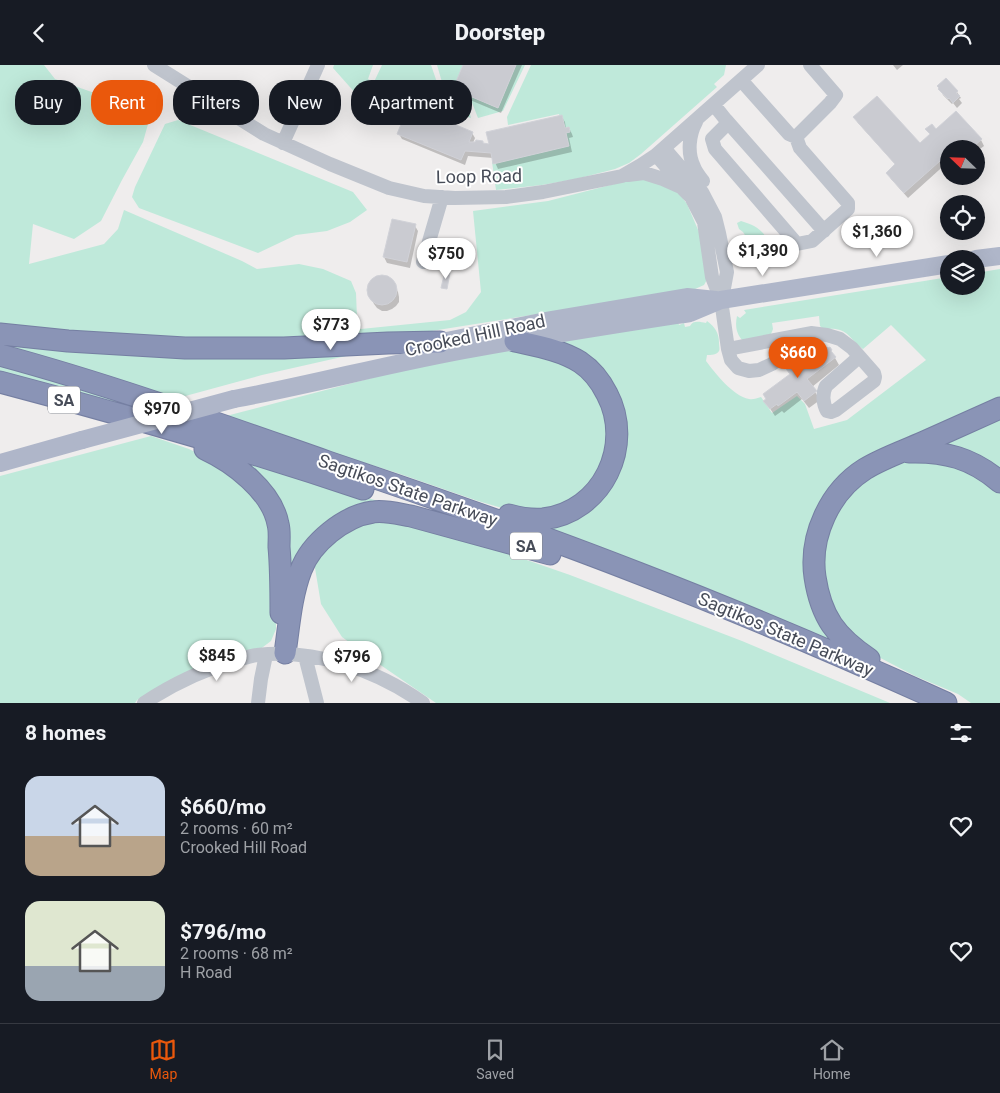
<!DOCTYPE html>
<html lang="en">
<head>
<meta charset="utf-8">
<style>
  body { margin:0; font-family:Roboto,sans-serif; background:#20242c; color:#f1f3f6; height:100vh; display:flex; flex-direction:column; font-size:19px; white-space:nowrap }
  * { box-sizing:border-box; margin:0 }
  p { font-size:16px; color:#9ea1a6 }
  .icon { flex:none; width:28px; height:28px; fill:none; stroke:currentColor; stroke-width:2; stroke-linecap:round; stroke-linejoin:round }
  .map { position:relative; height:638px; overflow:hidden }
  .details { display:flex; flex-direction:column; background:#171b24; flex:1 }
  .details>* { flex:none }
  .guide { position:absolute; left:15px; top:15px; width:500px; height:45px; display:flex; gap:10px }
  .needle { width:32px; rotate:293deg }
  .controls { position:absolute; left:940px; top:75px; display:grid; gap:10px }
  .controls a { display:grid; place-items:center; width:45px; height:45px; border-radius:50%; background:#171b24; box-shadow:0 5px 20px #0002; font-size:25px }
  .price { position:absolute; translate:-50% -42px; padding:0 11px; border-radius:18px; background:#fff; color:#222; font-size:16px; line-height:32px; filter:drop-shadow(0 1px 2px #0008) }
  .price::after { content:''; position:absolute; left:50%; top:30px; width:15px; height:11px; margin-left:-8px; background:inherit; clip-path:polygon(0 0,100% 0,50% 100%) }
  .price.current { background:#ea580c; color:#fff }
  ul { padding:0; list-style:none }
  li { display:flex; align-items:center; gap:15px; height:125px; padding:0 25px }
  li span { display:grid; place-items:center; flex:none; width:140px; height:100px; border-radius:15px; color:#555 }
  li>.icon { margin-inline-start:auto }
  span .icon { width:60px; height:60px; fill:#fffc; stroke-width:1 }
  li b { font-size:21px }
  h2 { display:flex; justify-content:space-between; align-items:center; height:60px; padding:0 25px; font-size:21px }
  .pill { padding:0 18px; border-radius:20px; background:#171b24; box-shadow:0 5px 20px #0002; font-size:18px; line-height:45px }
  .pill.current { background:#ea580c; color:#fff }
  header { display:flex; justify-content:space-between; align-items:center; height:65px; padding:0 25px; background:#171b24; font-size:22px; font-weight:800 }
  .tab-bar { display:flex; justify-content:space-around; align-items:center; height:70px; border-top:1px solid #363941; background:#171b24; font-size:14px; color:#9ea1a6 }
  .tab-bar a { display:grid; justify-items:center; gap:2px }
  .tab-bar .current { color:#ea580c }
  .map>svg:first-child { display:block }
  .green { fill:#bfe9da }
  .shadow { fill:#0003 }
  .building { fill:#cacbd1; stroke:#d1d2d8 }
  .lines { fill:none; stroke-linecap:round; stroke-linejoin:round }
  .highway-casing { stroke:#757fa2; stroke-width:23 }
  .minor { stroke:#bfc4cd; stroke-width:14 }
  .major { stroke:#afb6c9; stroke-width:18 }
  .highway { stroke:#8a94b6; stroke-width:21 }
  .major-bridge { stroke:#afb6c9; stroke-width:18 }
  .labels { text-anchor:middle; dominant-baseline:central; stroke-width:4; stroke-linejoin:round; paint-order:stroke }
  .shield { fill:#fff; stroke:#7e828a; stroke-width:1 }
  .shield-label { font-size:16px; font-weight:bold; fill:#474c58 }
  .street-label { font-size:18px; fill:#474c58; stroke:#fff }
</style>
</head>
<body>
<header><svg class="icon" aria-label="back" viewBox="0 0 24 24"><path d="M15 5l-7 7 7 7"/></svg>Doorstep<svg class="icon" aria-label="person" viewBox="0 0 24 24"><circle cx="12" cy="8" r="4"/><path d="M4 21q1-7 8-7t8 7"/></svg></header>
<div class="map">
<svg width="1000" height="638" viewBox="0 0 1000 638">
  <rect width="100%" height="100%" fill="#efeded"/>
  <!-- green -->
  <path class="green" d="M0,0H44L55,14L117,36L139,38L150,52L143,77L122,115L101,156L74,174L33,159L29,199L104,179L118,164L124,145L242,196L257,204L299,199L323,204L351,216L356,228L357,253L351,265L450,255L466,247L481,227L473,146L548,136L626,116L647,114L679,128L687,139L699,167L708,213L704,220L695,224L419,268L232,278L0,262Z
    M334,0H373L368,14L374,17L382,0H431L440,26L433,43L401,37L398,43L391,44L357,30L333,3Z
    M437,0H463L453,24L498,43L516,0H525L503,46L478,53L471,35L444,24Z
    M531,0H726L724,10L714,19L717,22L641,89L629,98L615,104L576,114L542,120L496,125L492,97L567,79L559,49L508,60L507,52Z
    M443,29L467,39L471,53L438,44Z
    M178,55L353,127L367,145L350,157L327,166L296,170L258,188L139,143L132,132L135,122L165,59Z
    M741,156C758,161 768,168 770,186L764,190L757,189L743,167L739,164L737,158Z
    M1000,204V338L851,409L810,479L842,581L530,458L591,441L625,354L551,278L678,257L679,260L684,258L685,262L690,261C693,255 700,257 706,258L707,256C715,262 719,268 719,278C719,280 720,285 719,286C717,290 711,290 707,290L706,296C715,308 733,331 749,334C753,335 757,333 761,332L772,348L797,331L805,339L814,364L847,355L926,295L891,260L863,284C854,279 850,268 840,265C834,263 828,264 823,264L820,261L819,251L772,258L773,264L771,269L743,276C736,269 735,260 737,251L740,253L746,248L744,245L949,212V221H976V208Z
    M0,273L355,289L262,310L178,333L226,351L406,304L494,286H524L561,295L590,312L613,373L604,408L581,432L548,447L512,446L478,436L397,408L0,283Z
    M0,295L136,339L128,343L0,310Z
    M1000,350V408L934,379Z
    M151,371L189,384L231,405L263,436L276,478V564L271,576L259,585L179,611L137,635L135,638H0V411Z
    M235,392L394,441L344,448L291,513L288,483Z
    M902,395H950L1000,425V638H971L958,629L915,611L869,587L841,564L821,514L829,458L860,417Z
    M366,454L425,460L570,510L742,576L890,638H436L382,601L342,572L321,539L313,491Z"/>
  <!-- shadow -->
  <path class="shadow" d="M464,0H522L501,48L458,30L454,24Z
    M893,0H903L897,5Z
    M946,15L957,27L961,33L959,34L962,38L957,43L953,38L952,39L943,30L940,24Z
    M561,51L565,57L566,64L569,63L572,69L573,72L569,73L572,87L498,104L493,93L468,91L465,100L402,74L399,69L402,60L400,55L448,62L472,68L475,73L473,78L490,80Z
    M855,52L919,80L930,70L927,64L981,75L984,81L976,87V84H949V96L908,133L891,114L888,108L896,100L858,58Z
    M415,161L418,166L410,203L387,198L384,192Z
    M383,211L388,213L392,216L398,227L399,232V237L396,241L392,244L387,246H382L377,243L374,239L368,228V223L370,218L373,214L378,212Z
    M830,284L839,300L812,322L820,335L809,343L802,334L784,348L782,346L775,351L765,336L790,310L785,301L797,303Z"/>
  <!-- building -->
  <path class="building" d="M463,0H516L498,43L453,24Z
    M946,13L958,26L956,28L960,31L953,38L949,33L948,34L938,24L939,23L937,21Z
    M877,31L920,78L930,69L925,64L932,59L936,64L956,46L982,74L973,82L974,84H949V88L904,128L886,108L895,99L853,52Z
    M407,44L447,60L449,57L473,67L469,77H475L476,75L483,76V78L489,79L486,67L562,50L565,63L569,62L570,67L566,68L569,81L493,99L491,88L465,86L461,95L397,69L402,57L399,56L400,52L404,53Z
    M392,154L416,159L407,197L383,192Z
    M445,206L450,208L447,224L441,223Z
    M367 225a15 15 0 1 1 30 0a15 15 0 1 1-30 0Z
    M827,282L828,283L830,282L832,285L831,286L836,292L807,314L817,326L804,336L797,327L778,341L777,339L770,344L763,336L766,334L763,329L790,309L783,300L791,294L797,301L815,288L817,290Z"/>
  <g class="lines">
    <defs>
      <path id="highway" d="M0,269L68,276L185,283H284L388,278L440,277
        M0,290C111,320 219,359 328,397C432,432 536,468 638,508C742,548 845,592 946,638
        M0,317C122,349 243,384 363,424
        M205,384C233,397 272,426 278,459C280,466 279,474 279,482C281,504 281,526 281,548
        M909,387C945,386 972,393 1000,417
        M509,450C520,453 532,455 543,454C603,447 634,380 607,329C601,317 592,305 580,297C561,285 537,281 515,276
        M285,588C289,561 291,531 301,505C311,478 344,451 373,447C385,445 399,449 411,451L550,489
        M869,594C836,572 821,552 815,512C809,471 830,426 865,404C883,393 904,386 924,377C949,366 975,354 1000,343"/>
    </defs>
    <!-- highway casing -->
    <use href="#highway" class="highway-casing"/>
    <!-- minor -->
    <path class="minor" d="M154,0L264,69L330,99L389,123L424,131L455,133L506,132L543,127L622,111L641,100L656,90L758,0
      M741,15L789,69L796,72L830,38L836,30L810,0
      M714,40L726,55L725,61L712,74L715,84L797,179L812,176L848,144V138L800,83L796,72
      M726,55L824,166
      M696,57C689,70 687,88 694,102C696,107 700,112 703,116
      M283,78L318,0
      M664,83L702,127L715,152L719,168L727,207L722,234
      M656,90L682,120
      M628,110L644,108L663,114L681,122L691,132L704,157L712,212L721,235L728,284L731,295L738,303L749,306L759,305L772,299L811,268
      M423,197L442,132
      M728,284L811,268L827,270L840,274L852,283L874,308L875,312L874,316L836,345L831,347L827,346C823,339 822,329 826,321L859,292
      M305,591L317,638
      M144,638C173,619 202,605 234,596C242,594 249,591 257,590C314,583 377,605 423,638
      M258,638L261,614L266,590"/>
    <!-- major -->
    <path class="major" d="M976,194L1000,191
      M427,280L551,255L687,232L716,235
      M234,334C315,319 395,297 476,283C547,270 619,259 690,248L721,235L949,199
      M0,398L82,375"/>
    <!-- highway -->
    <use href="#highway" class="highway"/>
    <!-- major-bridge -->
    <path class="major-bridge" d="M82,375L234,334"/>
  </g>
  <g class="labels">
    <!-- shield labels -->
    <g class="shield">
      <rect x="48" y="321.5" width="32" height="27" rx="4"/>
      <rect x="510" y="467.5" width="32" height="27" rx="4"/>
    </g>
    <g class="shield-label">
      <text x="64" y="335">SA</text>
      <text x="526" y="481">SA</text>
    </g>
    <!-- street labels -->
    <g class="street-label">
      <text transform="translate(479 111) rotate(-1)">Loop Road</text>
      <text transform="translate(475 270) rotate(-12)">Crooked Hill Road</text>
      <text transform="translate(408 425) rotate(19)">Sagtikos State Parkway</text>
      <text transform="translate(786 569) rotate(23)">Sagtikos State Parkway</text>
    </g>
  </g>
</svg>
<div class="controls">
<a><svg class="needle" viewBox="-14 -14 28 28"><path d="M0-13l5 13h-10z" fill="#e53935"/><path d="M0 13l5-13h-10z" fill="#9ea1a6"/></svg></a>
<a><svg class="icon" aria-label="locate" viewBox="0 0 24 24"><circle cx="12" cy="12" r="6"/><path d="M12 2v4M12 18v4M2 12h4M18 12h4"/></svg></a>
<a><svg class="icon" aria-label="layers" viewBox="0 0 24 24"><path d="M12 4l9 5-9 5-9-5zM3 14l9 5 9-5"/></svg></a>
</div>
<b class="price" style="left:877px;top:193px">$1,360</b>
<b class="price" style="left:763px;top:212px">$1,390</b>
<b class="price" style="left:446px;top:215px">$750</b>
<b class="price" style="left:331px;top:286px">$773</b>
<b class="price current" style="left:798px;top:314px">$660</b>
<b class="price" style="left:162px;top:370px">$970</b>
<b class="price" style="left:217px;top:617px">$845</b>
<b class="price" style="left:352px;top:618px">$796</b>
<div class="guide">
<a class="pill">Buy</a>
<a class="pill current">Rent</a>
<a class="pill">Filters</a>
<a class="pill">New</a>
<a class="pill">Apartment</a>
</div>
</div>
<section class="details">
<h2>8 homes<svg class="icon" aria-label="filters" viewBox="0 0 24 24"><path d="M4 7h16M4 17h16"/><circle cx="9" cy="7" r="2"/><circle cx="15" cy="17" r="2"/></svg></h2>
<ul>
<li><span style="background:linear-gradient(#c9d6e8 60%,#b9a48a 0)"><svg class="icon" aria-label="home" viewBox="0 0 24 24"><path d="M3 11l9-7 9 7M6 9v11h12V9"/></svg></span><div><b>$660/mo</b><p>2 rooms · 60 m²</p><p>Crooked Hill Road</p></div><svg class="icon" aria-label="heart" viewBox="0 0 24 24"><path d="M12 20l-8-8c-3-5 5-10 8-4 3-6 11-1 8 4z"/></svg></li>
<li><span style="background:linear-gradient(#dfe7d0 65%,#9aa5b1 0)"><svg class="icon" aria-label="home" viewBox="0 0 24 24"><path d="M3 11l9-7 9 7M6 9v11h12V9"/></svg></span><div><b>$796/mo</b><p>2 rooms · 68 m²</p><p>H Road</p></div><svg class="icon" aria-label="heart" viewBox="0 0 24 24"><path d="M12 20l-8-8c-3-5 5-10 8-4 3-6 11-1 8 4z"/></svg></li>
</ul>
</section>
<nav class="tab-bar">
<a class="current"><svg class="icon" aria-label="map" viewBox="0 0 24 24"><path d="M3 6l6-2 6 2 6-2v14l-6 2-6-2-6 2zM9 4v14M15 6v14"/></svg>Map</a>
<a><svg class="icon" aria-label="saved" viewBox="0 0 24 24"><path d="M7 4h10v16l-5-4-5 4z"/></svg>Saved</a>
<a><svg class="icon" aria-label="home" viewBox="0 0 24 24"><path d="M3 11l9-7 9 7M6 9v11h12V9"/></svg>Home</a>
</nav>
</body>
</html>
